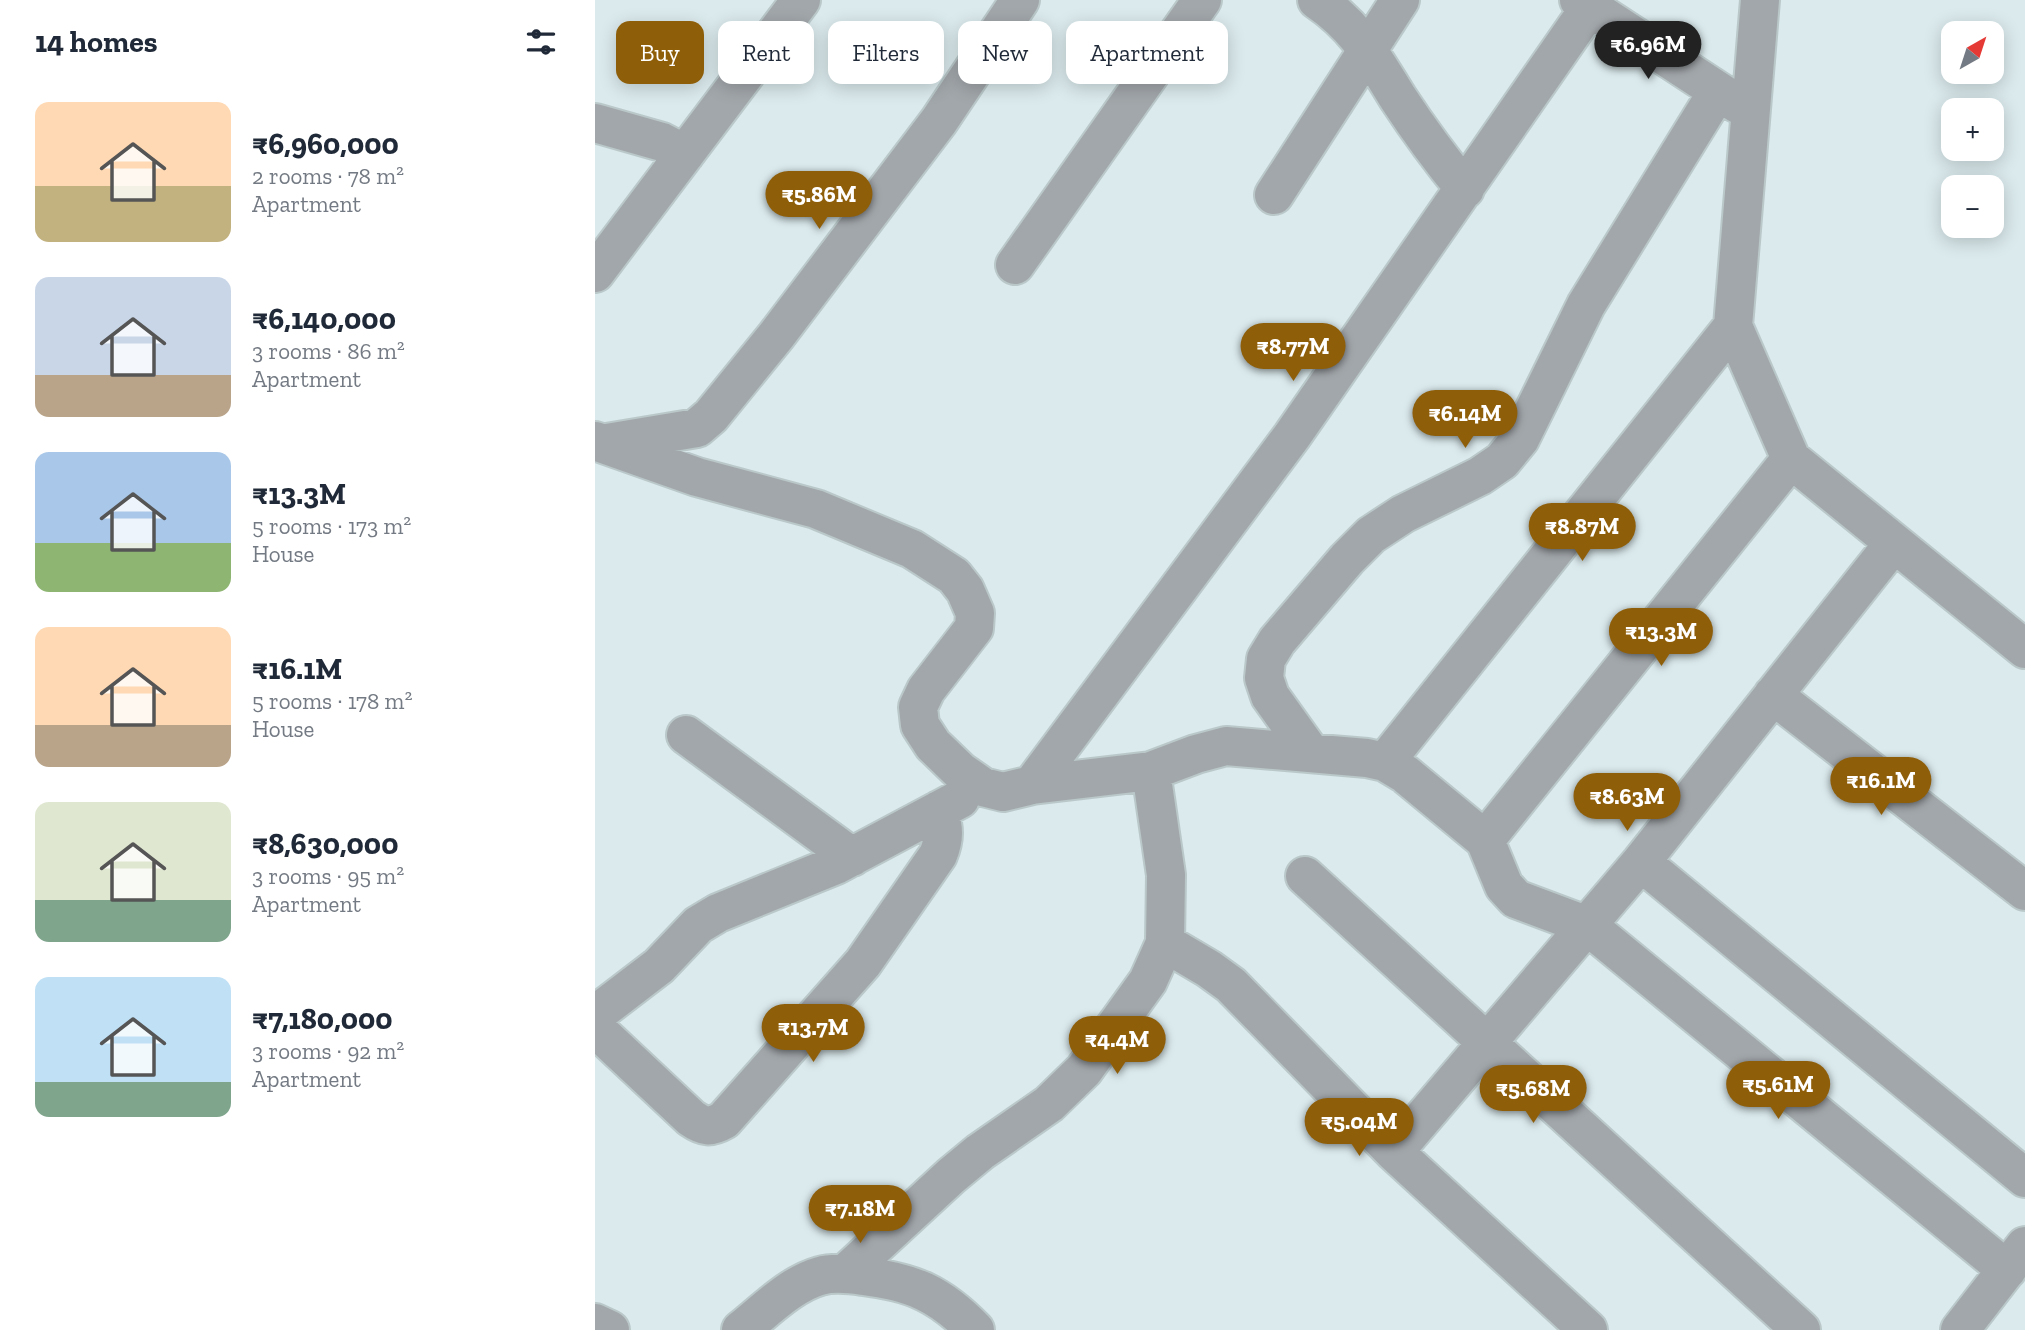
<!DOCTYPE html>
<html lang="en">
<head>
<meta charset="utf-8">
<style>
  body { margin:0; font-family:"Zilla Slab",serif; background:#f2f2f3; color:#1f2937; height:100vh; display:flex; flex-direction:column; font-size:26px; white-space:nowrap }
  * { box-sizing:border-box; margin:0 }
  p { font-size:23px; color:#747a83 }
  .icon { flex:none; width:38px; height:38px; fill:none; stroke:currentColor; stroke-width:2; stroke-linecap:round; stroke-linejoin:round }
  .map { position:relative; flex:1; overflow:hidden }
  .side { display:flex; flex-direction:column; background:#fff; width:595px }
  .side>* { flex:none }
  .banner { position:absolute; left:21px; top:21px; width:665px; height:63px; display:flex; gap:14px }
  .needle { width:46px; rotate:39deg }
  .tools { position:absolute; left:1346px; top:21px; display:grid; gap:14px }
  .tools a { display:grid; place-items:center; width:63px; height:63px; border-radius:14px; background:#fff; box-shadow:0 4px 18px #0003; font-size:35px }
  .price { position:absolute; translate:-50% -60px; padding:0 16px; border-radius:24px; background:#8f5e09; color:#fff; font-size:23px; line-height:46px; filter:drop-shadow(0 2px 4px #0008) }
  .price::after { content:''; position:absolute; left:50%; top:42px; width:21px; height:16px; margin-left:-10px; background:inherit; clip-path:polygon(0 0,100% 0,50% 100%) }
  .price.selected { background:#222; color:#fff }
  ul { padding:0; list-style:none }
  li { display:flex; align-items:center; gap:21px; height:175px; padding:0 35px }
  li span { display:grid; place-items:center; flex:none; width:196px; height:140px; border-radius:14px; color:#555 }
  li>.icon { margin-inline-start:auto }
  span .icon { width:84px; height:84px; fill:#fffc; stroke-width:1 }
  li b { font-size:30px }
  h2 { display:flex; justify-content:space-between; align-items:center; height:84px; padding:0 35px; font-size:30px }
  .chip { padding:0 24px; border-radius:14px; background:#fff; box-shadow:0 4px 18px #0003; font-size:24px; line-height:63px }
  .chip.selected { background:#8f5e09; color:#fff }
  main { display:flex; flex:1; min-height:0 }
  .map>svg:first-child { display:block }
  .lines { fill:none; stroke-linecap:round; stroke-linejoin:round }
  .minor-casing { stroke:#bac8ca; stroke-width:42 }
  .minor { stroke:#a2a7ab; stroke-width:38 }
</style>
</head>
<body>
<main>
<section class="side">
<h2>14 homes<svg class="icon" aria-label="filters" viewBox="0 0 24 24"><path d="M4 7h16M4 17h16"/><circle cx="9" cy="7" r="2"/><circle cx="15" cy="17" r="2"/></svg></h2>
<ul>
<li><span style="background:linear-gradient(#ffd9b3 60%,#c2b280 0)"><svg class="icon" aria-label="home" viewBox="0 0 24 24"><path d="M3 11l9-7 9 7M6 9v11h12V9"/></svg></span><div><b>₹6,960,000</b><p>2 rooms · 78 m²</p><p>Apartment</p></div></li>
<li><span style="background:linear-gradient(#c9d6e8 70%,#b9a48a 0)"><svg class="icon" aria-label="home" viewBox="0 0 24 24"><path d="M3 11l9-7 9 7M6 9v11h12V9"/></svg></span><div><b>₹6,140,000</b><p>3 rooms · 86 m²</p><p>Apartment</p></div></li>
<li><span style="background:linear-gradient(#a9c7e8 65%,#8fb573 0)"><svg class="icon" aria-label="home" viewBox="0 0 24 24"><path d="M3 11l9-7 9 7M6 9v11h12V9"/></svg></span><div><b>₹13.3M</b><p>5 rooms · 173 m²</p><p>House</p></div></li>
<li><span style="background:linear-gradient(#ffd9b3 70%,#b9a48a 0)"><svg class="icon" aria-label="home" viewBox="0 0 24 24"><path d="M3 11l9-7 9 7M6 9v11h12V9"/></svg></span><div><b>₹16.1M</b><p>5 rooms · 178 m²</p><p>House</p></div></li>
<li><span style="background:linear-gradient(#dfe7d0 70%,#7fa58c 0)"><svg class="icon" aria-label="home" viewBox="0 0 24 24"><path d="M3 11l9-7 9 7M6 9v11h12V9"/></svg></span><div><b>₹8,630,000</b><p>3 rooms · 95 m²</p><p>Apartment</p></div></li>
<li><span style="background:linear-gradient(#bfe0f5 75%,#7fa58c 0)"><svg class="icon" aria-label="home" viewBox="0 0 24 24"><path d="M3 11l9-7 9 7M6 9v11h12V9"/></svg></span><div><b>₹7,180,000</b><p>3 rooms · 92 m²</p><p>Apartment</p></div></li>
</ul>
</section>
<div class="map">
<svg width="1430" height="1330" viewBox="0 0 1430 1330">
  <rect width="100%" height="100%" fill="#dbeaed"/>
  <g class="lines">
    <defs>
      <path id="minor" d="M722,0C763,28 778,58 803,98C824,130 846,160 870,189
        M984,0L1143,104
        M1165,0L1138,326L1196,459L1430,649
        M0,123L67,142L90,154
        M679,195L805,0
        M420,265L607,0
        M0,273L206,0
        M0,441L102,477L221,509L317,549L359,576L370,590L380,613L379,628L331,690L323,707L325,725L338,745L365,771L388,787L408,792L437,785L556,771L601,754L631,746L772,758L790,762L810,774L890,840L909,886L921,899L993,926L1412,1270
        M12,443L102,428L116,416L181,336L344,121L425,0
        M1178,695L1430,891
        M91,735L257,857
        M715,752L675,696L669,678L671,659L682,641L752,559L776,535L808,514L885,476L907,461L925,439L991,305L1123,91
        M790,762L1138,326
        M437,785L697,436L995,7
        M890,840L1196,459
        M1046,862L1430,1178
        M710,876L1206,1330
        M570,943L614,969L636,985L799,1152L993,1330
        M0,1015L64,966L103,925L123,913L241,865L365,799
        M0,1028L96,1118C109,1127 115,1128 129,1120L268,963L343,855C350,838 349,828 344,810
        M799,1152L1046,862L1299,543
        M251,1273L356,1176L385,1152L454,1104L489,1070L553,981L570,943L571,875L556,771
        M0,1323L15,1330
        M146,1330C170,1311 196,1284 225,1276C239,1272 255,1274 268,1276C318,1282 345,1294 380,1330
        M1365,1330L1430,1246"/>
    </defs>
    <!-- minor casing -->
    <use href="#minor" class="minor-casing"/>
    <!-- minor -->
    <use href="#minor" class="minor"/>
  </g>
</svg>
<div class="tools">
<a><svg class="needle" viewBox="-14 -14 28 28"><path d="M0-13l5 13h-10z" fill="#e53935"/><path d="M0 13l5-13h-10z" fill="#747a83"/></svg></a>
<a>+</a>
<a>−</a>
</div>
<b class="price selected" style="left:1053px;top:81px">₹6.96M</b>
<b class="price" style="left:224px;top:231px">₹5.86M</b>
<b class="price" style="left:698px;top:383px">₹8.77M</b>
<b class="price" style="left:870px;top:450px">₹6.14M</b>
<b class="price" style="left:987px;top:563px">₹8.87M</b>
<b class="price" style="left:1066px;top:668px">₹13.3M</b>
<b class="price" style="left:1286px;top:817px">₹16.1M</b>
<b class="price" style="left:1032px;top:833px">₹8.63M</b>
<b class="price" style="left:218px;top:1064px">₹13.7M</b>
<b class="price" style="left:522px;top:1076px">₹4.4M</b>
<b class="price" style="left:1183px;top:1121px">₹5.61M</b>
<b class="price" style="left:938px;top:1125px">₹5.68M</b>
<b class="price" style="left:764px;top:1158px">₹5.04M</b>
<b class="price" style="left:265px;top:1245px">₹7.18M</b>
<div class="banner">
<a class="chip selected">Buy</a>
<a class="chip">Rent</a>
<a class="chip">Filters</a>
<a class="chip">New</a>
<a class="chip">Apartment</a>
</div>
</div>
</main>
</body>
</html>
